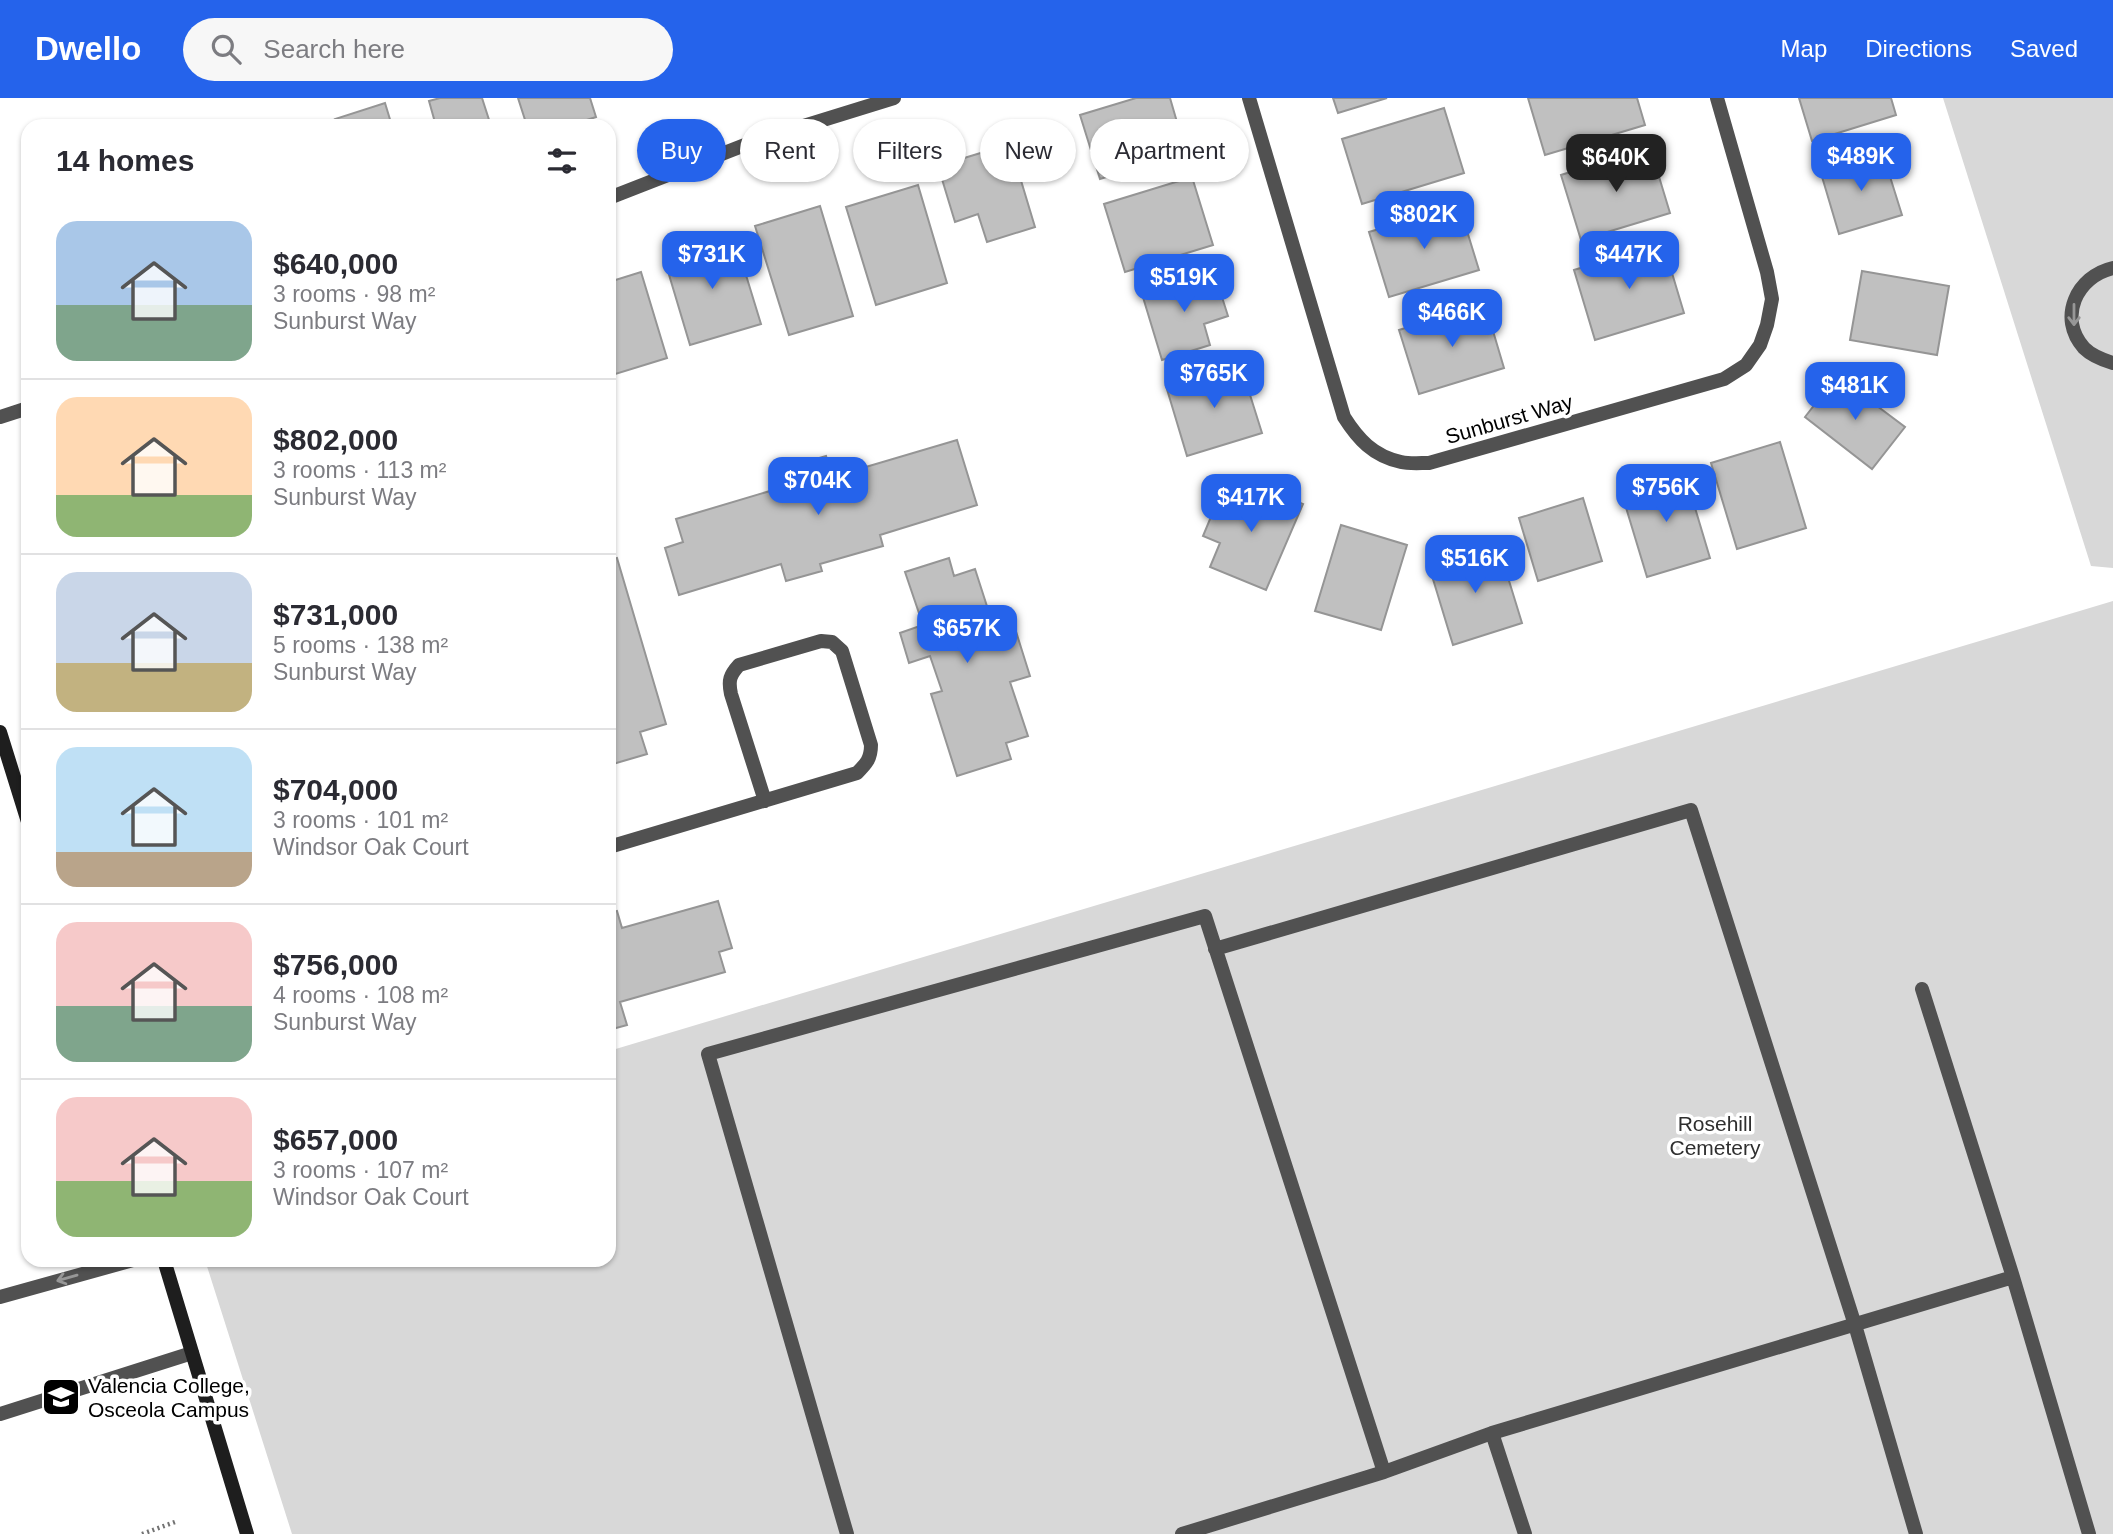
<!DOCTYPE html>
<html lang="en">
<head>
<meta charset="utf-8">
<style>
  body { margin:0; font-family:Arial,sans-serif; background:#f7f7f7; color:#2b2b33; height:100vh; display:flex; flex-direction:column; font-size:26px; white-space:nowrap }
  * { box-sizing:border-box; margin:0 }
  p { font-size:23px; color:#7c7c81 }
  .icon { flex:none; width:38px; height:38px; fill:none; stroke:currentColor; stroke-width:2; stroke-linecap:round; stroke-linejoin:round }
  .map { position:relative; flex:1; overflow:hidden }
  .sheet { position:absolute; left:21px; top:21px; width:595px; height:1148px; display:flex; flex-direction:column; background:#fff; border-radius:21px; box-shadow:0 2px 5px #0004 }
  .sheet>* { flex:none }
  .guide { position:absolute; left:637px; top:21px; width:665px; height:63px; display:flex; gap:14px }
  .price { position:absolute; translate:-50% -60px; padding:0 16px; border-radius:14px; background:#2563eb; color:#fff; font-size:23px; line-height:46px; filter:drop-shadow(0 2px 4px #0008) }
  .price::after { content:''; position:absolute; left:50%; top:42px; width:21px; height:16px; margin-left:-10px; background:inherit; clip-path:polygon(0 0,100% 0,50% 100%) }
  .price.on { background:#222; color:#fff }
  ul { padding:0; list-style:none }
  li { display:flex; align-items:center; gap:21px; height:175px; padding:0 35px }
  li+li { border-top:2px solid #e1e1e2 }
  li span { display:grid; place-items:center; flex:none; width:196px; height:140px; border-radius:21px; color:#555 }
  li>.icon { margin-inline-start:auto }
  span .icon { width:84px; height:84px; fill:#fffc; stroke-width:1 }
  li b { font-size:30px }
  h2 { display:flex; justify-content:space-between; align-items:center; height:84px; padding:0 35px; font-size:30px }
  .pill { padding:0 24px; border-radius:32px; background:#fff; box-shadow:0 2px 5px #0004; font-size:24px; line-height:63px }
  .pill.on { background:#2563eb; color:#fff }
  header { display:flex; align-items:center; gap:42px; box-sizing:border-box; height:98px; padding:0 35px; background:#2563eb; color:#fff }
  header strong { font-size:33px }
  nav { display:flex; gap:38px; margin-inline-start:auto; font-size:24px }
  .search { width:490px; height:63px; background:#f7f7f7; display:flex; align-items:center; gap:18px; box-sizing:border-box; padding:0 24px; border-radius:38px; color:#7c7c81; font-size:26px }
  .map>svg:first-child { display:block }
  .green { fill:#d8d8d8 }
  .building { fill:#c0c0c0; stroke:#959595; stroke-width:2 }
  .lines { fill:none; stroke-linecap:round; stroke-linejoin:round }
  .path { stroke:#737373; stroke-width:4.5; stroke-dasharray:2 3.5; stroke-linecap:butt }
  .lane { stroke:#515151; stroke-width:14 }
  .street { stroke:#515151; stroke-width:14 }
  .secondary { stroke:#1e1e1e; stroke-width:14 }
  .oneway { stroke:#979797 }
  .labels { text-anchor:middle; dominant-baseline:central; stroke-width:7; stroke-linejoin:round; paint-order:stroke }
  .street-label { font-size:21px; fill:#000; stroke:#fff }
  .park-label { font-size:21px; fill:#2f2f2f; stroke:#fff }
  .poi-label { font-size:21px; fill:#000; stroke:#fff; text-anchor:start }
</style>
</head>
<body>
<header>
<strong>Dwello</strong>
<div class="search"><svg class="icon" aria-label="search" viewBox="0 0 24 24"><circle cx="10" cy="10" r="6"/><path d="M15 15l6 6"/></svg>Search here</div>
<nav><a>Map</a><a>Directions</a><a>Saved</a></nav>
</header>
<div class="map">
<svg width="2113" height="1436" viewBox="0 0 2113 1436">
  <rect width="100%" height="100%" fill="#fff"/>
  <!-- green -->
  <path class="green" d="M1943,0H2113V470L2091,468Z
    M2113,503V1436H292L205,1162H609V953Z"/>
  <!-- building -->
  <path class="building" d="M440,0H482L491,28H436L429,3Z
    M518,0H590L596,19L568,28H527Z
    M1136,0H1170L1186,55L1100,81L1080,17Z
    M1333,0H1387L1338,15Z
    M1528,0H1637L1645,27L1545,57Z
    M1799,0H1891L1896,17L1812,43Z
    M385,5L392,28H338L335,21Z
    M1444,10L1464,75L1362,106L1342,41Z
    M1010,46L1035,129L987,144L978,116L955,124L938,68Z
    M1650,49L1670,115L1581,142L1561,77Z
    M1882,53L1902,117L1839,136L1820,72Z
    M1192,79L1213,147L1125,174L1104,106Z
    M918,87L947,185L876,207L846,109Z
    M1459,107L1479,172L1389,199L1369,134Z
    M820,108L853,218L789,237L755,128Z
    M734,138L761,226L690,247L664,160Z
    M1663,145L1684,215L1595,242L1574,172Z
    M1862,173L1949,188L1937,257L1850,242Z
    M641,174L667,260L609,278V184Z
    M1214,174L1228,218L1204,226L1210,247L1162,262L1142,196Z
    M1485,206L1504,270L1419,296L1399,232Z
    M1240,265L1262,335L1187,358L1166,288Z
    M1837,278L1905,329L1872,371L1805,319Z
    M957,342L977,407L880,437L883,448L820,466L822,473L786,483L781,466L679,497L665,450L683,444L676,421L780,390L775,373L826,358L832,379Z
    M1780,344L1806,430L1737,451L1711,365Z
    M1684,373L1710,460L1647,479L1621,393Z
    M1223,390L1258,404L1264,390L1303,406L1266,492L1210,469L1220,445L1203,438Z
    M1583,400L1602,463L1538,483L1519,420Z
    M1341,427L1407,447L1381,532L1315,513Z
    M1498,447L1522,525L1453,547L1429,468Z
    M617,460L666,626L640,634L647,656L613,666L609,654V462Z
    M949,460L954,478L975,471L994,530L1013,524L1030,578L1010,584L1028,638L1006,645L1011,661L957,678L931,596L942,593L930,558L909,565L900,535L923,527L905,474Z
    M718,803L732,850L719,854L725,874L620,904L627,927L609,932V815L617,813L622,830Z"/>
  <g class="lines">
    <!-- path -->
    <path class="path" d="M142,1436L175,1424"/>
    <!-- lane -->
    <path class="lane" d="M2113,170C2077,178 2057,220 2084,250C2092,258 2103,262 2113,265
      M1215,851L1691,712L1855,1227L1916,1436
      M1922,891L2013,1179L2089,1436
      M0,1199L133,1162
      M0,1316L192,1255
      M1492,1335L1525,1436
      M847,1436L708,956L1205,818L1384,1374
      M1182,1436L1384,1374L1492,1335L2013,1179"/>
    <!-- street -->
    <path class="street" d="M1249,0L1344,319C1358,341 1373,358 1401,364C1409,366 1420,365 1429,365L1724,281L1746,267L1760,247L1767,227L1772,201L1767,174L1717,0
      M609,100L755,43L894,0
      M0,319L28,310
      M609,749L857,675C866,666 871,661 871,647L842,553L832,544L821,543L739,567C730,577 728,582 731,596L765,703"/>
    <!-- secondary -->
    <path class="secondary" d="M0,634L28,724
      M164,1162L247,1436"/>
  </g>
  <!-- one-way arrows -->
  <defs><path id="oneway-shaft" d="M-6 0H5M1.5-3L5.5 0L1.5 3" fill="none" stroke-width="1.6" stroke-linecap="round" stroke-linejoin="round" transform="scale(1.75)"/></defs>
  <g class="oneway">
    <use href="#oneway-shaft" transform="translate(2074 217) rotate(90)"/>
    <use href="#oneway-shaft" transform="translate(67 1180) rotate(164)"/>
  </g>
  <!-- icons -->
  <defs>
    <symbol id="university-square" viewBox="-11 -11 22 22"><rect x="-9" y="-9" width="18" height="18" rx="4" fill="#000" stroke="#fff"/><path d="M0-5L7-2L0 1L-7-2ZM-4 1L0 2.5L4 1V4Q0 6-4 4Z" fill="#fff"/></symbol>
  </defs>
  <g fill-rule="evenodd">
    <use href="#university-square" x="39" y="1277" width="44" height="44"/>
  </g>
  <g class="labels">
    <!-- street labels -->
    <g class="street-label">
      <text transform="translate(1509 321) rotate(-16)">Sunburst Way</text>
    </g>
    <!-- park labels -->
    <g class="park-label">
      <text x="1715" y="1025">Rosehill<tspan x="1715" dy="24">Cemetery</tspan></text>
    </g>
    <!-- poi labels -->
    <g class="poi-label">
      <text x="88" y="1287">Valencia College,<tspan x="88" dy="24">Osceola Campus</tspan></text>
    </g>
  </g>
</svg>
<b class="price" style="left:1861px;top:95px">$489K</b>
<b class="price on" style="left:1616px;top:96px">$640K</b>
<b class="price" style="left:1424px;top:153px">$802K</b>
<b class="price" style="left:712px;top:193px">$731K</b>
<b class="price" style="left:1629px;top:193px">$447K</b>
<b class="price" style="left:1184px;top:216px">$519K</b>
<b class="price" style="left:1452px;top:251px">$466K</b>
<b class="price" style="left:1214px;top:312px">$765K</b>
<b class="price" style="left:1855px;top:324px">$481K</b>
<b class="price" style="left:818px;top:419px">$704K</b>
<b class="price" style="left:1666px;top:426px">$756K</b>
<b class="price" style="left:1251px;top:436px">$417K</b>
<b class="price" style="left:1475px;top:497px">$516K</b>
<b class="price" style="left:967px;top:567px">$657K</b>
<div class="guide">
<a class="pill on">Buy</a>
<a class="pill">Rent</a>
<a class="pill">Filters</a>
<a class="pill">New</a>
<a class="pill">Apartment</a>
</div>
<section class="sheet">
<h2>14 homes<svg class="icon" aria-label="filters" viewBox="0 0 24 24"><path d="M4 7h16M4 17h16"/><circle cx="9" cy="7" r="2"/><circle cx="15" cy="17" r="2"/></svg></h2>
<ul>
<li><span style="background:linear-gradient(#a9c7e8 60%,#7fa58c 0)"><svg class="icon" aria-label="home" viewBox="0 0 24 24"><path d="M3 11l9-7 9 7M6 9v11h12V9"/></svg></span><div><b>$640,000</b><p>3 rooms · 98 m²</p><p>Sunburst Way</p></div></li>
<li><span style="background:linear-gradient(#ffd9b3 70%,#8fb573 0)"><svg class="icon" aria-label="home" viewBox="0 0 24 24"><path d="M3 11l9-7 9 7M6 9v11h12V9"/></svg></span><div><b>$802,000</b><p>3 rooms · 113 m²</p><p>Sunburst Way</p></div></li>
<li><span style="background:linear-gradient(#c9d6e8 65%,#c2b280 0)"><svg class="icon" aria-label="home" viewBox="0 0 24 24"><path d="M3 11l9-7 9 7M6 9v11h12V9"/></svg></span><div><b>$731,000</b><p>5 rooms · 138 m²</p><p>Sunburst Way</p></div></li>
<li><span style="background:linear-gradient(#bfe0f5 75%,#b9a48a 0)"><svg class="icon" aria-label="home" viewBox="0 0 24 24"><path d="M3 11l9-7 9 7M6 9v11h12V9"/></svg></span><div><b>$704,000</b><p>3 rooms · 101 m²</p><p>Windsor Oak Court</p></div></li>
<li><span style="background:linear-gradient(#f6c9c9 60%,#7fa58c 0)"><svg class="icon" aria-label="home" viewBox="0 0 24 24"><path d="M3 11l9-7 9 7M6 9v11h12V9"/></svg></span><div><b>$756,000</b><p>4 rooms · 108 m²</p><p>Sunburst Way</p></div></li>
<li><span style="background:linear-gradient(#f6c9c9 60%,#8fb573 0)"><svg class="icon" aria-label="home" viewBox="0 0 24 24"><path d="M3 11l9-7 9 7M6 9v11h12V9"/></svg></span><div><b>$657,000</b><p>3 rooms · 107 m²</p><p>Windsor Oak Court</p></div></li>
</ul>
</section>
</div>
</body>
</html>
